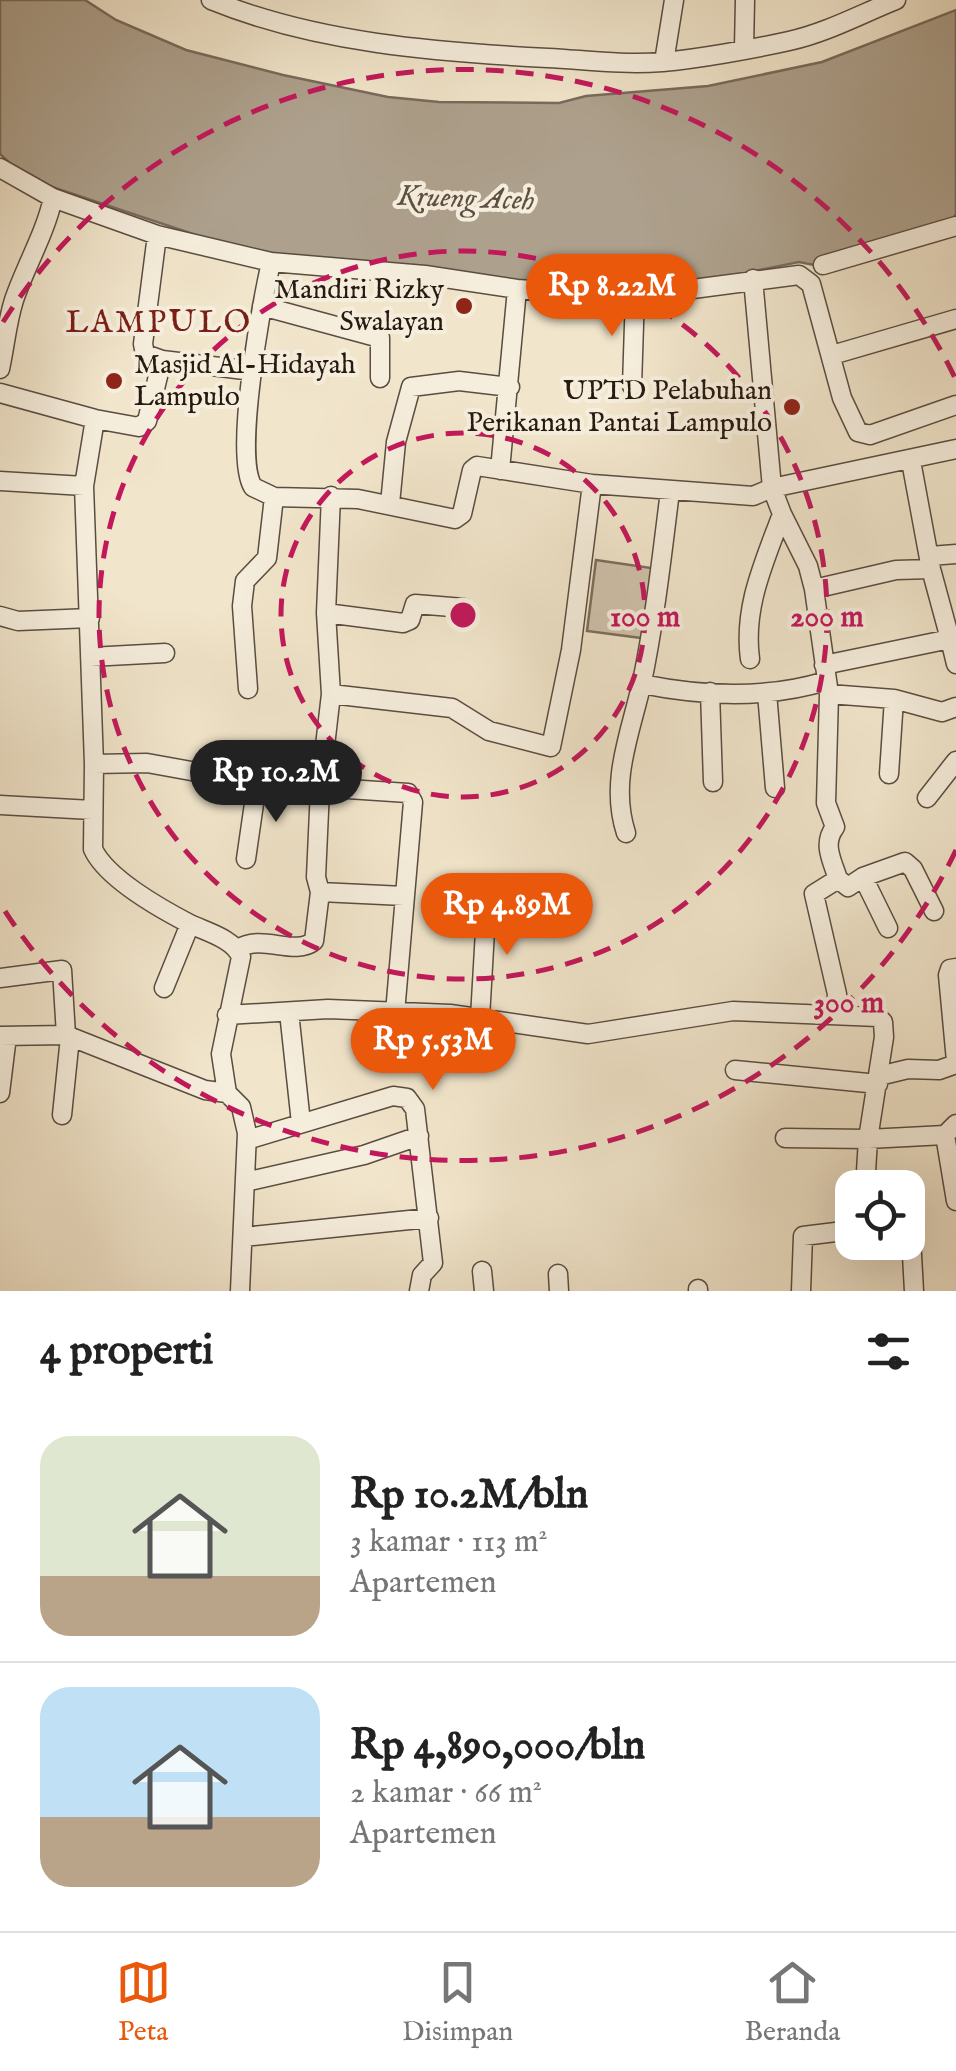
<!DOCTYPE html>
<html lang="id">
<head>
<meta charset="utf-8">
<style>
  body { margin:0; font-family:"IM FELL English",serif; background:#f2f2f2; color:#222; height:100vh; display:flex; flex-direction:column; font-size:38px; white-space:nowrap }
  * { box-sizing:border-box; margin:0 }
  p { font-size:32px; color:#767676 }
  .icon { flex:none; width:55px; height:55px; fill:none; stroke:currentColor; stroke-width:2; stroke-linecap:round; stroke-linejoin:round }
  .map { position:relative; height:1291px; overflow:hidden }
  .panel { display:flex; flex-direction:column; background:#fff; flex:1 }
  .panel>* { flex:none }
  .tools { position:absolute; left:835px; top:1170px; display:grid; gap:20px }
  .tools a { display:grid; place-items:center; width:90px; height:90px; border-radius:20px; background:#fff; box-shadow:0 10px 40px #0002; font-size:50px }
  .price { position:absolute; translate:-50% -85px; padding:0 22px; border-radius:35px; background:#ea580c; color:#fff; font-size:32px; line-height:65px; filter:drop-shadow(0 2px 5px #0008) }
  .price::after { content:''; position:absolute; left:50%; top:60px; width:30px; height:22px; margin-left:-15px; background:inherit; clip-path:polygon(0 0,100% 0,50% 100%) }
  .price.current { background:#222; color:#fff }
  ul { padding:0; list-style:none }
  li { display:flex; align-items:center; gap:30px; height:250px; padding:0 40px }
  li+li { border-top:2px solid #e0e0e0 }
  li span { display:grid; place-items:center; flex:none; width:280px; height:200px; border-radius:30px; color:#555 }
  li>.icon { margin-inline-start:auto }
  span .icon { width:120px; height:120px; fill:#fffc; stroke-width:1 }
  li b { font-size:42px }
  h2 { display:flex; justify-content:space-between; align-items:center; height:120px; padding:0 40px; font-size:42px }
  .tab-bar { display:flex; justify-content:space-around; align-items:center; height:140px; border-top:2px solid #e0e0e0; background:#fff; font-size:28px; color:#767676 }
  .tab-bar a { display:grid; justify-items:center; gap:5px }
  .tab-bar .current { color:#ea580c }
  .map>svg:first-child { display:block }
  .green { fill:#cfc2ab; stroke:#7c6e5e; stroke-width:2.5 }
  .water { fill:#ada08c; stroke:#786a5b; stroke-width:2.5 }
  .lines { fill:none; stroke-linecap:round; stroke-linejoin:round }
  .minor-casing { stroke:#5a4d40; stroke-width:21 }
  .minor { stroke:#f6eedd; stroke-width:18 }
  .ring { fill:none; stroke:#c2185b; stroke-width:5; stroke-dasharray:18 12 }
  .poi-dot { fill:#8f2418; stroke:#f6eedd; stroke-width:4 }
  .labels { text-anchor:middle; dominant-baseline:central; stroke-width:8; stroke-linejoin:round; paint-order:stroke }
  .poi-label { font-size:28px; fill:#281a11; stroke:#f6eedd; text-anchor:end }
  .water-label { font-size:30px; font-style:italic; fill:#5d5042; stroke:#f6eedd }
  .quarter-label { font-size:32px; letter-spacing:2.5px; fill:#7a1f14; stroke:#f6eedd }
  .centre { fill:#c2185b; stroke:#f6eedd; stroke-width:5 }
  .ring-label { font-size:30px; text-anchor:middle; font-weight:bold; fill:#c2185b; stroke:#f6eedd; stroke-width:8; stroke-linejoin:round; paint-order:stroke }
</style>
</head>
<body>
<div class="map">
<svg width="956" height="1291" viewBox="0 0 956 1291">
  <rect width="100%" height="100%" fill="#f1e5cb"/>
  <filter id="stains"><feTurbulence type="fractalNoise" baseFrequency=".002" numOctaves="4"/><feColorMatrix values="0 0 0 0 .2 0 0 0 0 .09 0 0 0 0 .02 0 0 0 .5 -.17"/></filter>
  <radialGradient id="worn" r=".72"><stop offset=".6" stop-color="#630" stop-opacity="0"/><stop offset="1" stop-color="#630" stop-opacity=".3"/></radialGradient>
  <!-- green -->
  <path class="green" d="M596,560L658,569L649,639L587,631Z"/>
  <!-- water -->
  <path class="water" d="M0,0H85L116,20L186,50L283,75L388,97L439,102L559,103L586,96L708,86L822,62L956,10V214L947,227L814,265L799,262L654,291L524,286L238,249L25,178L0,154Z"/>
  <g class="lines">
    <defs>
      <path id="minor" d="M211,0C316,43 435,52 548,58C586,60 623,65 662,62C698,59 753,49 789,41C826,33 861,14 896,0
        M744,48L745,0
        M664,62L674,0
        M0,168L53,198L157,235L271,262L425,275L517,289L590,294L670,292L799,275L811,284L842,398L858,432L870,435L956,405
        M157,235L143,344L145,354L162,360L253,371
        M271,262C262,303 233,455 253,487L274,497L358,499L455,519L462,514L472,470L477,466L592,484L753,496L772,488L956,449
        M823,265L956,226
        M753,279L772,488L782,514L808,566L814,589L829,694L826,803L835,827C822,844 832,860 838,879L814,894L837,994L836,1015
        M262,306L380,338V378
        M832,355L956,319
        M0,369C5,346 7,322 14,300C26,265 45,234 53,198
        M632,386L635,294
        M0,393L95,419L139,427L147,421L162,360
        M95,419L84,486L94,764L93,849C106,878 161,909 190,924C207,932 234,939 241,957L221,1054L227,1093L241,1107L247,1133L240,1291
        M911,461L931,569L950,639L956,638
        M500,470L517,289
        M0,481L84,486
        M390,504L396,442L411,387L459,381L510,387
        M930,556L956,554
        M814,589L896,570L931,569
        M326,613L403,623L410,620L415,604L464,608
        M0,616L18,621L90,618
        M90,657L165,653
        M750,659C743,607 764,563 782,514
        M824,665L950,639L956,664
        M642,684C701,696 767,699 826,681
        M248,689L242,606L245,581L267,558L274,497
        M710,692L713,782
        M767,693L775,788
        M331,694L452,708L489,731L551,747L571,650L592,484
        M829,694L894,699L942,712L956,707
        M94,764L147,763L257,783L408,793L413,802L395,1013
        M889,774L894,699
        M927,798L956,761
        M0,805L92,810
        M626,833C609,781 631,732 642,682C655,619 662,555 670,491
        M246,859L257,783
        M863,877L888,928
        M838,879L848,887L863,877L905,862L913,869L934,911
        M320,892L404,896
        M465,893L548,900
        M238,949C262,933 294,957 314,941L320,892L316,877L320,789L331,694L326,613L331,496
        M956,968L950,969L948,975L956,1061
        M0,978L62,970L66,1035
        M164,988L190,924
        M289,1012L301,1123
        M227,1015L328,1009L450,1014L588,1034L733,1011L878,1017L883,1022L884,1037L868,1139L865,1188
        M480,1018L487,896
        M0,1036L66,1035L205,1090L227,1093
        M735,1070L878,1084
        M879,1076L908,1069L939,1070L956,1064
        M0,1093L7,1036
        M62,1115L70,1037
        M956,1124L945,1135L956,1201
        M785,1138L868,1139L945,1135
        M247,1140L393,1096L407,1098L415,1109L433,1263L422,1275L419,1291
        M245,1182L364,1155L419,1136
        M908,1232L911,1237L914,1291
        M243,1237L429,1218
        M482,1271L484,1291
        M558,1274L559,1291
        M698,1289V1291
        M801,1291L803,1236L852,1230"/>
    </defs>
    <!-- minor casing -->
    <use href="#minor" class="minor-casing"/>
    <!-- minor -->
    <use href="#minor" class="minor"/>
  </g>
  <!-- distance rings -->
  <g class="ring">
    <circle cx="463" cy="615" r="182"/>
    <circle cx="463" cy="615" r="364"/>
    <path d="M956 850A546 546 0 0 1 3 908M3 322A546 546 0 0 1 956 380"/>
  </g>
  <!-- markers -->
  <g class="poi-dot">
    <circle cx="464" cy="306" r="10"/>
    <circle cx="114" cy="381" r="10"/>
    <circle cx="792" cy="407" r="10"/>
  </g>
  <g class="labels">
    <!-- poi labels -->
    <g class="poi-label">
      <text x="444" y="290">Mandiri Rizky<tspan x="444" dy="32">Swalayan</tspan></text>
      <text x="134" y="365" text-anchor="start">Masjid Al-Hidayah<tspan x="134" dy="32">Lampulo</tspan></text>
      <text x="772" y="391">UPTD Pelabuhan<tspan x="772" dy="32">Perikanan Pantai Lampulo</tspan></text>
    </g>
    <!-- water labels -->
    <g class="water-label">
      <text transform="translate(466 199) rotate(2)">Krueng Aceh</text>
    </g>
    <!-- quarter labels -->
    <g class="quarter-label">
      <text x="159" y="323">LAMPULO</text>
    </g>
  </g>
  <circle cx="463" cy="615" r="15" class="centre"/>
  <g class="ring-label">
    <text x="645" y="626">100 m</text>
    <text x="827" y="626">200 m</text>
    <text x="849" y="1012">300 m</text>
  </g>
  <rect width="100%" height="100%" filter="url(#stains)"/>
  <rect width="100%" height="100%" fill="url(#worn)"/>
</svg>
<div class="tools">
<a><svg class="icon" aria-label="locate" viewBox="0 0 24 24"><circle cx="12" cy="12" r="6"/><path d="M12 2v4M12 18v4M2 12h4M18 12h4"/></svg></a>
</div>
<b class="price" style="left:612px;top:339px">Rp 8.22M</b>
<b class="price current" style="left:276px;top:825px">Rp 10.2M</b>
<b class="price" style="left:507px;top:958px">Rp 4.89M</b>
<b class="price" style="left:433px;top:1093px">Rp 5.53M</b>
</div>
<section class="panel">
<h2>4 properti<svg class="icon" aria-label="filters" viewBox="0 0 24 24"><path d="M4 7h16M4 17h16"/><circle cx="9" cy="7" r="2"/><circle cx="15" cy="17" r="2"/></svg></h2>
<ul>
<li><span style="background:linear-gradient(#dfe7d0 70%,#b9a48a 0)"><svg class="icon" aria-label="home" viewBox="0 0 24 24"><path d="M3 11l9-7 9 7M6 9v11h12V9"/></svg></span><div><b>Rp 10.2M/bln</b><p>3 kamar · 113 m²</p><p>Apartemen</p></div></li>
<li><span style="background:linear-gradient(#bfe0f5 65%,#b9a48a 0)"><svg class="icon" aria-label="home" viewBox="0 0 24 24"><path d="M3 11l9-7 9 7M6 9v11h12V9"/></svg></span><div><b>Rp 4,890,000/bln</b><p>2 kamar · 66 m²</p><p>Apartemen</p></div></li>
</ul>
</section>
<nav class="tab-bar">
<a class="current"><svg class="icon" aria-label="map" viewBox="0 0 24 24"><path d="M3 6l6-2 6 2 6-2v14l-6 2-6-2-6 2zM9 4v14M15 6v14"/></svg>Peta</a>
<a><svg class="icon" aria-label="saved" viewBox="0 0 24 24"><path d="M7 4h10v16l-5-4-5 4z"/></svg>Disimpan</a>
<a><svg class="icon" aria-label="home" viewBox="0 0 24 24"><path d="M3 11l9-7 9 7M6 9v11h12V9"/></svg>Beranda</a>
</nav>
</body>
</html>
